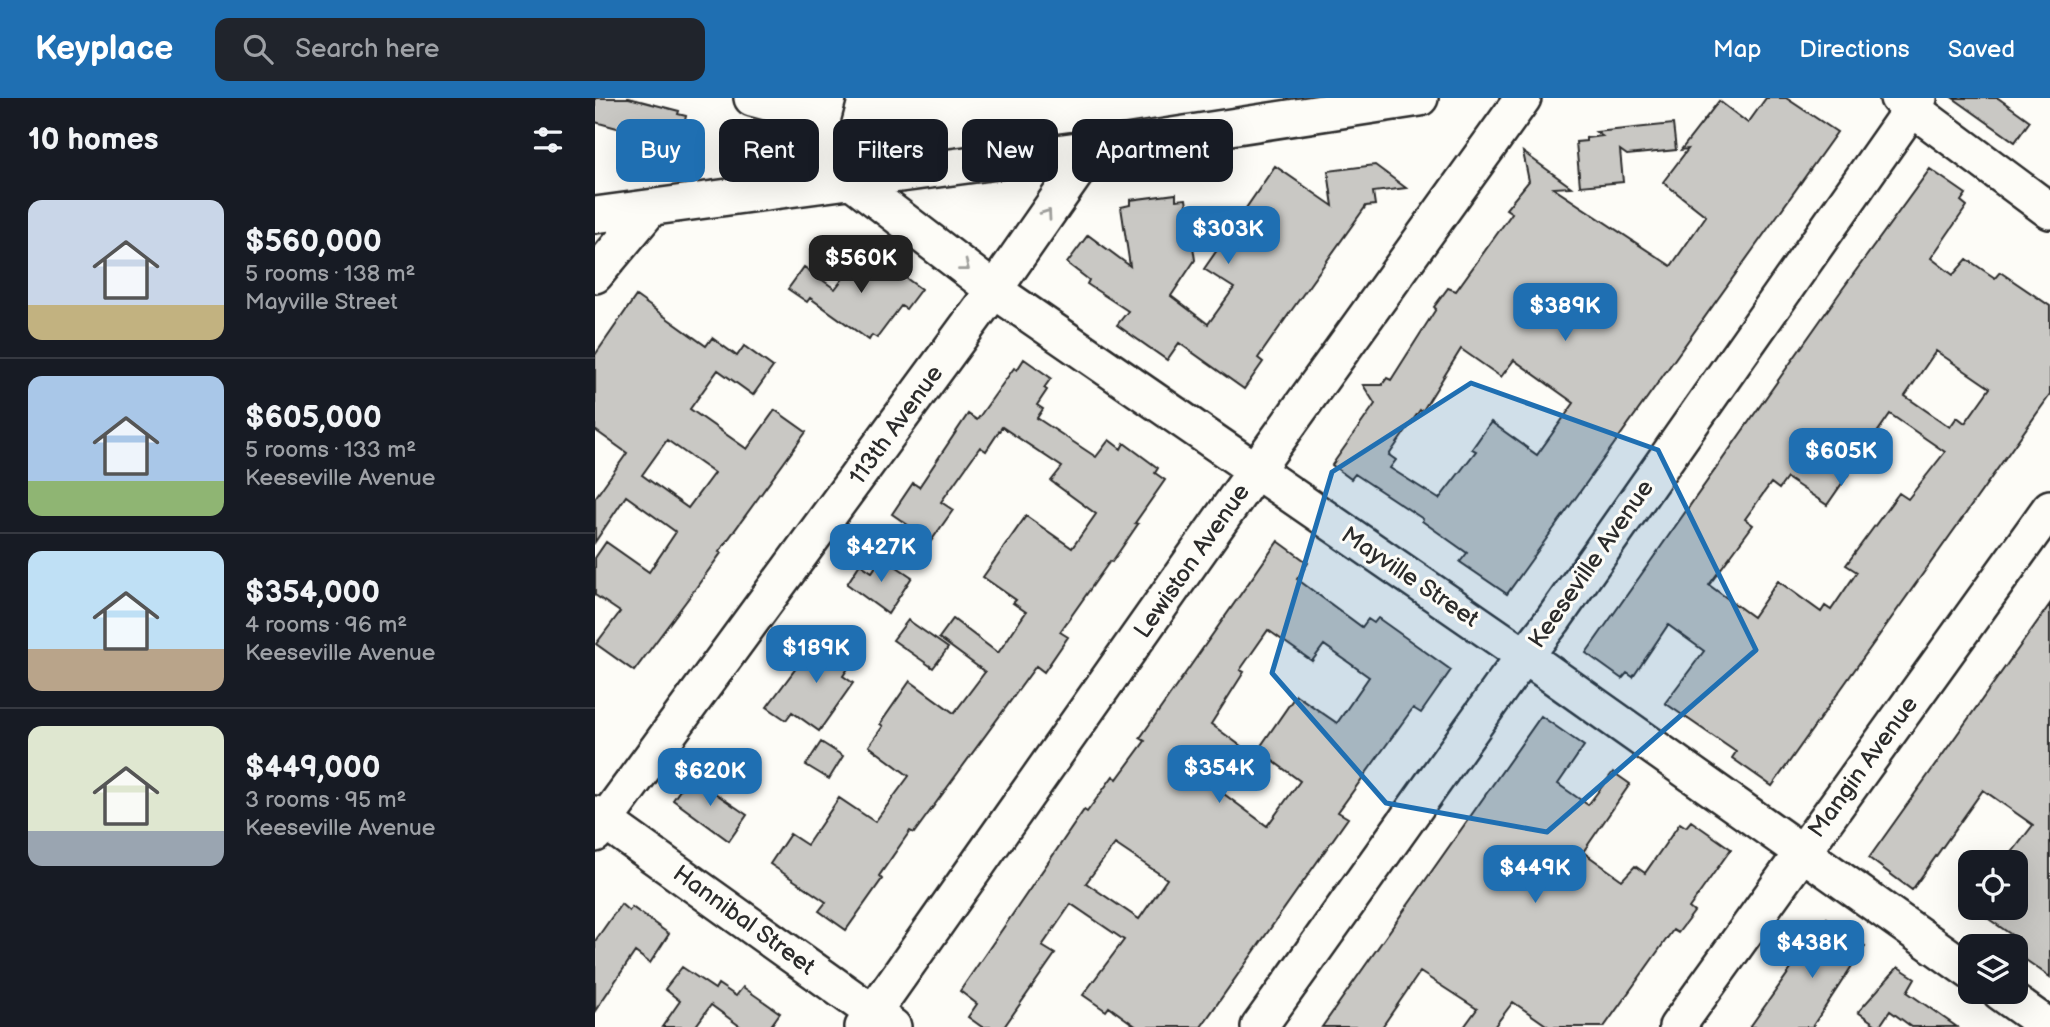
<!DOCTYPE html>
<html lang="en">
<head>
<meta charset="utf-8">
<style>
  body { margin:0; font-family:"Balsamiq Sans",sans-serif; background:#20242c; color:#f1f3f6; height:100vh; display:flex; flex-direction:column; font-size:26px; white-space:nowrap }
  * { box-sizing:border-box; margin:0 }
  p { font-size:23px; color:#9ea1a6 }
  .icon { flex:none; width:38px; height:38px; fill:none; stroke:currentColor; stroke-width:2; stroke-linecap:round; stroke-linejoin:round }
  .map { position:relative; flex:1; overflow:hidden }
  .side { display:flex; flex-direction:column; background:#171b24; width:595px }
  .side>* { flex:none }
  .hud { position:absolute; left:21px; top:21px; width:665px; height:63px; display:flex; gap:14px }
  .fabs { position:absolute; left:1363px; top:752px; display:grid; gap:14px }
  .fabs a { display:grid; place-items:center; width:70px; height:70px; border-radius:14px; background:#171b24; box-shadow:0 7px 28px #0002; font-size:35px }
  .price { position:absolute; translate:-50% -60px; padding:0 16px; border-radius:14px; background:#1f6fb2; color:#fff; font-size:23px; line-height:46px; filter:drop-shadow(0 2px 4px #0008) }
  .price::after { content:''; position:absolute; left:50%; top:42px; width:21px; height:16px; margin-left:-10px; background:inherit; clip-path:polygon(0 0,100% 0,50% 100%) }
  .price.current { background:#222; color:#fff }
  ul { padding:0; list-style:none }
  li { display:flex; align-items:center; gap:21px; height:175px; padding:0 28px }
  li+li { border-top:2px solid #363941 }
  li span { display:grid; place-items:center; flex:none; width:196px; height:140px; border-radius:14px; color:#555 }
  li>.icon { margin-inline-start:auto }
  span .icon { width:84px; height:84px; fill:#fffc; stroke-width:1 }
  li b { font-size:30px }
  h2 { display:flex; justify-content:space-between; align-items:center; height:84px; padding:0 28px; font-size:30px }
  .chip { padding:0 24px; border-radius:14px; background:#171b24; box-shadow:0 7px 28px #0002; font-size:24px; line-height:63px }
  .chip.current { background:#1f6fb2; color:#fff }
  header { display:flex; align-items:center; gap:42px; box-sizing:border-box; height:98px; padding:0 35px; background:#1f6fb2; color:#fff }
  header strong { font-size:33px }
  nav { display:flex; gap:38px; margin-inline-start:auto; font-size:24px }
  .search { width:490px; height:63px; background:#20242c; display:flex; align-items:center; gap:18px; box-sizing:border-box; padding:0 24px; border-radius:14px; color:#9ea1a6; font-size:26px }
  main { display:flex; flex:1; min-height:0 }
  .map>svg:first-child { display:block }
  .building { fill:#c9c8c4; stroke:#2b2b2b; stroke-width:2; fill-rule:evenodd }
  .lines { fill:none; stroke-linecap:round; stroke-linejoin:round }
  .minor-casing { stroke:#2b2b2b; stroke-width:40 }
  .minor { stroke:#fdfcf7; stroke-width:35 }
  .oneway { stroke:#9e9e9b }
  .marked { fill:#1f6fb2; fill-opacity:0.2; stroke:#1f6fb2; stroke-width:5; stroke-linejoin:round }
  .labels { text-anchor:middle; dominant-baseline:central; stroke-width:6; stroke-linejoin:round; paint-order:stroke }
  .street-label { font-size:24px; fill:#2b2b2b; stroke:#fdfcf7 }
</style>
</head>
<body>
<header>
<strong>Keyplace</strong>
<div class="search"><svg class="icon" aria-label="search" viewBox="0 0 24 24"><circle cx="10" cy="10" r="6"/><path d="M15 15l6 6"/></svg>Search here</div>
<nav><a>Map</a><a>Directions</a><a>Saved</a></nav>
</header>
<main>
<section class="side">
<h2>10 homes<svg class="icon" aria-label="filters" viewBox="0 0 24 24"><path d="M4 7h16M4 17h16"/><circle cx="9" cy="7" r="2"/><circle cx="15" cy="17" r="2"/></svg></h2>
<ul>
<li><span style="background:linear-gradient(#c9d6e8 75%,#c2b280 0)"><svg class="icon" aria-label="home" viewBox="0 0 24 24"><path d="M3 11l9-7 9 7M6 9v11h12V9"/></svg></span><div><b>$560,000</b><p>5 rooms · 138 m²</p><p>Mayville Street</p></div></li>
<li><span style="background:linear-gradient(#a9c7e8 75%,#8fb573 0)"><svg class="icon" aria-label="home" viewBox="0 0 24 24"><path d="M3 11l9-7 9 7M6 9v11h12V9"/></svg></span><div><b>$605,000</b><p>5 rooms · 133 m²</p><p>Keeseville Avenue</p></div></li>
<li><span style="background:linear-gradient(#bfe0f5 70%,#b9a48a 0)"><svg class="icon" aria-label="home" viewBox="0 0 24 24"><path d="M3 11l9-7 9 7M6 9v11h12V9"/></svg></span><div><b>$354,000</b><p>4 rooms · 96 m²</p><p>Keeseville Avenue</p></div></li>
<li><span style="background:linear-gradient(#dfe7d0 75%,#9aa5b1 0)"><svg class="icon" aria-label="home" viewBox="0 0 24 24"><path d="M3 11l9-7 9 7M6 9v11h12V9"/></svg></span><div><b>$449,000</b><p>3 rooms · 95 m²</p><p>Keeseville Avenue</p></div></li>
</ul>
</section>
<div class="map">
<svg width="1455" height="929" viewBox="0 0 1455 929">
  <rect width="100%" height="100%" fill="#fdfcf7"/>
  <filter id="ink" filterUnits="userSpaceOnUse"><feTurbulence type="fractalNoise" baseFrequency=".0143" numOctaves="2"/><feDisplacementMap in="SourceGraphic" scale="14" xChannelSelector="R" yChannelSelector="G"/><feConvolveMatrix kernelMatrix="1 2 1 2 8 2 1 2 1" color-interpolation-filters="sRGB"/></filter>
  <g filter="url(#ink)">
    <!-- building -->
    <path class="building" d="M0,0H34L84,13L83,16L91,18L85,44L56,36L55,39L0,24Z
      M1171,0H1191L1242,34L912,496L865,464L872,455L827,423L828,421L760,376L756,381L737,367L780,306L768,287H787L792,280L796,282L841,211L839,209L853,190L861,193L917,115L911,111L934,83L928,54L976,89L958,90L1076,168L1111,118L1068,84L1093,51L1086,52L1124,3L1153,25ZM866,251L906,279L919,262L979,305L942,357L896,324L877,351L881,353L844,401L795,370L801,362L794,357L825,312L827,314Z
      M1358,0H1403L1435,23L1420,44Z
      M1078,26L1081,52L1032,57L1025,52L1028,84L985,88L981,44L991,43V40L1007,38L1001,34Z
      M780,67L811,90L778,94L780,107L771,108L691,220L663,260L668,264L649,291L584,245L572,262L522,227L533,213L492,186L494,182L472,165L493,137L535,168L526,109L535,107V102L581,96V102L591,101L600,162L576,198L613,226L639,190L609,171L680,68L738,108L733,73Z
      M1335,71L1371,96L1366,103L1372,108L1336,160L1358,177L1372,161L1400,180L1405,174L1455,208V297L1177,688L1137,660L1141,654L1070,605L1109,553L1073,527L1038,579L1032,575L1027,581L991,555L1246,193ZM1341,253L1395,290L1370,325L1362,319L1355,329L1310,298ZM1295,316L1350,354L1313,401L1304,395L1251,467L1262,474L1236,512L1230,508L1226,514L1183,483L1158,519L1114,487L1158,427L1150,421L1176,385L1184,391L1192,380L1232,407Z
      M275,154L326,191L311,211L306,208L282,240L277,237L274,242L215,200L212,204L193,191L209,169L240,191L253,174L259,178Z
      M41,198L111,248L117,240L142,258L149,248L178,269L158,297L123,272L95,311L152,351L180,312L211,334L124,454L126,455L98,494L39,573L1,546L25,514L0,497V460L11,444L54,474L81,434L31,398L0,444V400L32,355L0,332V257ZM72,342L119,375L93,410L47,377Z
      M429,261L456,280L449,290L452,292L442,307L448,311L442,320L501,359L514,342L526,351L529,345L563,370L560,375L570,382L540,425L543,426L517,464L515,463L465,534L473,539L449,574L441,568L319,735L315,733L284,778L287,781L251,832L224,813L231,804L175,766L195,736L212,747L244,700L280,724L314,678L274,648L288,628L285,626L315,583L359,615L390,574L344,540L358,521L403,555L431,514L418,505L421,502L388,479L431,418L477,450L501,416L456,383L467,369L407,329L391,353L385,349L346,404L358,412L336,443L297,416L318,385L324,389L373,316L382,322L419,270L422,272Z
      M683,443L713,465L702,481L767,529L773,521L779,525L783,520L856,572L826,615L818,610L743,714L753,720L606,929H542L514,909L511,913L488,897L529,842L476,806L447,848L460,856L409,929H387L373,919L382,906L365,893L489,712L492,714L518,678L522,681L550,643L545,640ZM673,532L717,563L729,547L774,579L742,625L701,597L663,652L705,683L672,728L625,693L654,654L616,626L649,574L645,572ZM520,746L572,781L544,821L491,785Z
      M287,459L317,479L293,516L252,486L265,466L277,474Z
      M1455,506V879L1421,855V840L1378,810H1421V765H1409L1438,727L1388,692L1317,792L1274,760Z
      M313,522L353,550L338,570L298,542Z
      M234,539L262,557L248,578L258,585L224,633L197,614L191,622L172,609L207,562L205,561L219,545L227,550Z
      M946,618L989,648L963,686L993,707L1018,674L1035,686L988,754L1027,782L1040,768L1050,775L1085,725L1091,729L1096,723L1136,751L1094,810L1099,814L1083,835L1078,832L1009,929H954L918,904L899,929H869L882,911L825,874L787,929H727Z
      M226,644L248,658L234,681L211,667Z
      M95,678L152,717L134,743L78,702Z
      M26,806L34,813L37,809L74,836L55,865L40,854L0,913V843Z
      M1232,820L1270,848L1217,929H1155Z
      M87,869L120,891L123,886L141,898L148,889L185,915L175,929H146L116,907L100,929H67L85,903L70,891Z
      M1303,869L1320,880L1312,894L1362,929H1317L1295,913L1284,929L1263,914Z"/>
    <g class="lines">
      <defs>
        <path id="minor" d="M157,0L228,19
          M1303,0L1455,113
          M257,83L399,192L930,558L1376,874
          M223,87L228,19L233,0
          M0,117L498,50L825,0
          M0,177L55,111
          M0,716L298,929
          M0,736L399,192L498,50
          M1405,894L1454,929
          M268,929L660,373L928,0
          M664,929L912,581L958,522L1324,0
          M1082,929L1455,410"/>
      </defs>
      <!-- minor casing -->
      <use href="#minor" class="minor-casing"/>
      <!-- minor -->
      <use href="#minor" class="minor"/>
    </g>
    <!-- one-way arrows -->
    <defs><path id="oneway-chevron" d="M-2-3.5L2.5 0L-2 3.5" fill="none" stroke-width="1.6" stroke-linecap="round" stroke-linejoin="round" transform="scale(1.75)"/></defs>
    <g class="oneway">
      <use href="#oneway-chevron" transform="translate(452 116) rotate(-55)"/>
      <use href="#oneway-chevron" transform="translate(370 169) rotate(38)"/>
    </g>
  </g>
  <!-- marked area -->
  <path class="marked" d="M876,285L1063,352L1161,552L952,734L791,705L677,575L737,374Z"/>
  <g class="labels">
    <!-- street labels -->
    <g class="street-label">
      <text transform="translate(301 327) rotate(-54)">113th Avenue</text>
      <text transform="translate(597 463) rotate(-55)">Lewiston Avenue</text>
      <text transform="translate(996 466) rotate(-55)">Keeseville Avenue</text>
      <text transform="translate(815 479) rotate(34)">Mayville Street</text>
      <text transform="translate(1268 669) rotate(-54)">Mangin Avenue</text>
      <text transform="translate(149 822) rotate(36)">Hannibal Street</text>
    </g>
  </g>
</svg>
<div class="fabs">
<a><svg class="icon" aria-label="locate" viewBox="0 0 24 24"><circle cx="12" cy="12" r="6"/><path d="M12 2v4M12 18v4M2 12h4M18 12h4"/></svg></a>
<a><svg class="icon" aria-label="layers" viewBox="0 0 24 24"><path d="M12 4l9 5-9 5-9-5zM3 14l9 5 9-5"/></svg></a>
</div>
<b class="price" style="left:633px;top:168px">$303K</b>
<b class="price current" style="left:266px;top:197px">$560K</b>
<b class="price" style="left:970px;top:245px">$389K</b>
<b class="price" style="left:1246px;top:390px">$605K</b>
<b class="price" style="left:286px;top:486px">$427K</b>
<b class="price" style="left:221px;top:587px">$189K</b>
<b class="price" style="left:624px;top:707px">$354K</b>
<b class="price" style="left:115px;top:710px">$620K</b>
<b class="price" style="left:940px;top:807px">$449K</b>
<b class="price" style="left:1217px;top:882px">$438K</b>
<div class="hud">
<a class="chip current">Buy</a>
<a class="chip">Rent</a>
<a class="chip">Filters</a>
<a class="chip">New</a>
<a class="chip">Apartment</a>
</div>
</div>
</main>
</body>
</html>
